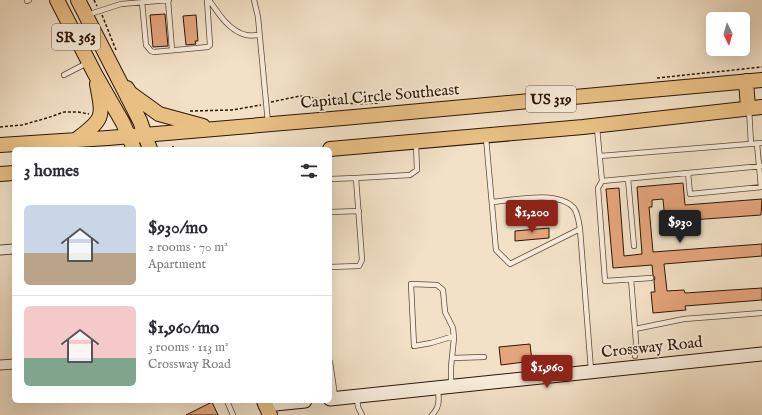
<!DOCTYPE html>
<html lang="en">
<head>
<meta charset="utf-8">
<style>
  body { margin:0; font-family:"IM FELL English",serif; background:#f2f2f3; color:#2b2b33; height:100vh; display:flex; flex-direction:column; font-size:15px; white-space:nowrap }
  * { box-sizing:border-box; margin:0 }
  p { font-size:13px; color:#7c7c81 }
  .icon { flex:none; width:22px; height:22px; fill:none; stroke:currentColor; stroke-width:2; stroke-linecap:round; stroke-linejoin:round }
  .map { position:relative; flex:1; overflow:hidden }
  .drawer { position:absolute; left:12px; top:147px; width:320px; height:256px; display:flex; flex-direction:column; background:#fff; border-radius:6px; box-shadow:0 4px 16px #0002 }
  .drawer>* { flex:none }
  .needle { width:26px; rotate:175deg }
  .controls { position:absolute; left:706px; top:12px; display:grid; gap:8px }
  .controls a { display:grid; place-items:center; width:44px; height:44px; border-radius:6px; background:#fff; box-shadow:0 4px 16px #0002; font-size:20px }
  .price { position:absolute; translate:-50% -34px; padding:0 9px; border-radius:4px; background:#8f2418; color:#fff; font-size:13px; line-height:26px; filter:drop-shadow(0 1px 2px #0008) }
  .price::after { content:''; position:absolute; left:50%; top:24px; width:12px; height:9px; margin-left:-6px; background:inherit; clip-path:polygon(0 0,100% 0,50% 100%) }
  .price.active { background:#222; color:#fff }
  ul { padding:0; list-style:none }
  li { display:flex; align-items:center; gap:12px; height:100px; padding:0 12px }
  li+li { border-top:1px solid #e1e1e2 }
  li span { display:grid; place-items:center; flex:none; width:112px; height:80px; border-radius:6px; color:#555 }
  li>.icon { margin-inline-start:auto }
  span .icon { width:48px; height:48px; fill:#fffc; stroke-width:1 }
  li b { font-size:17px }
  h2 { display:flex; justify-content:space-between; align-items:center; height:48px; padding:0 12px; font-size:17px }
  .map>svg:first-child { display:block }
  .building { fill:#e5a57c; stroke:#2d1605 }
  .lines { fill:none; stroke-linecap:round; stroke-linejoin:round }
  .lane-casing { stroke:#5e4936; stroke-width:6 }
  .street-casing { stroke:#5e4936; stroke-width:11 }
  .secondary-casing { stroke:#2d1605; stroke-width:15 }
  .primary-casing { stroke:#2d1605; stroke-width:16 }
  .path { stroke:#2d1605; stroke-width:1.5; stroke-dasharray:3 2; stroke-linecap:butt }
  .lane { stroke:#f7ecdb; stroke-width:4.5 }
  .street { stroke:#f7ecdb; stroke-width:9 }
  .secondary { stroke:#f7ecdb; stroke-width:13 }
  .primary { stroke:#e9c084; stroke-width:14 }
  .labels { text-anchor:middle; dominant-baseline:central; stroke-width:3.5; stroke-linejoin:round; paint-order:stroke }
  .shield { fill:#f7ecdb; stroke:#6a5645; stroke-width:1 }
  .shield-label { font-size:15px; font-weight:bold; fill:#2d1605 }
  .street-label { font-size:16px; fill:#2d1605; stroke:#f7ecdb }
</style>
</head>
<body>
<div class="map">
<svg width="762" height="415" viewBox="0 0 762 415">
  <rect width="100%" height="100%" fill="#f2e1c7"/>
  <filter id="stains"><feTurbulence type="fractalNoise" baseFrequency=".005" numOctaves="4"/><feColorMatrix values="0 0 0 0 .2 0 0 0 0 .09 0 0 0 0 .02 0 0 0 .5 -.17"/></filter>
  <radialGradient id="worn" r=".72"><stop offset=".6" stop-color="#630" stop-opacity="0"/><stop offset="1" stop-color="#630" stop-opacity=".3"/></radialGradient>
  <!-- building -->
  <path class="building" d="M165,14L168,46L153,47L150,15Z
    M196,15L198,41H195L196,44L186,45L183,16Z
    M683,183L685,205L762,199L761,215L691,220V215L675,216L676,230L666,231L663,199L652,200V207H649L653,252L762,244V256L664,264L667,291L684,290L685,293L762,288V300L685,306L686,310L653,313L651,292H655L654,281L655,278L653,275L652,265L613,268L606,189L619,188L624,256L642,254L637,187Z
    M549,228V238L515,241V231Z
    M530,344L532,361L501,365L499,347Z
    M212,402L218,415H186Z"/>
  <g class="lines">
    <defs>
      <path id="lane" d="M168,0L172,50
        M209,0C218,13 229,31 246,35C250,36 255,35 259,35
        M254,0L258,17L268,123
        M27,1L29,0
        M142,2L146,45L151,51L154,52L208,47L210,45L207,0
        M87,15L121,4L169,0
        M64,75L87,63
        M749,109L751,144
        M597,128L602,181L598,188L605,281L651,278
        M486,138L496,250L510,264L580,229C579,223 578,214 574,208C558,190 514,200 492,202
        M757,144L761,187
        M600,156L762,143
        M688,173L690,194L762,187
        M356,178L410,175L417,170L416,144
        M330,179L356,178L362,260L359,266L330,267
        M628,179L634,246
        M602,181L762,166
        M330,212L359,211
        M580,229L591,370
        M631,279L636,342L635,356
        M635,329L684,319L762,313
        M453,358L484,357
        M330,362L335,396
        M451,385V367L454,338L453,328L445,312L443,290L437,285L411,284L414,346L431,343L454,336
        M357,398L358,407L362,415
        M227,401L233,415
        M432,415C440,407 439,400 438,389"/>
      <path id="street" d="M0,250L14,249
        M0,365L14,364"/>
      <path id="secondary" d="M330,399L762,354
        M265,405L305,401"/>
      <path id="primary" d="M57,0L95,74L123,123L134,149
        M78,0L140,121L150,149
        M746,81L748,108
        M127,88L130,93L159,114L203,126
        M77,139C105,118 103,117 97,84
        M0,145L108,138L343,118L762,80
        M330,149L583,127L762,107
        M0,174L14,173
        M264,401L270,415"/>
    </defs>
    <!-- lane casing -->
    <use href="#lane" class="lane-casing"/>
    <!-- street casing -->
    <use href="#street" class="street-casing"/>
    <!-- secondary casing -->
    <use href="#secondary" class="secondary-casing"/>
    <!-- primary casing -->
    <use href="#primary" class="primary-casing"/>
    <!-- path -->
    <path class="path" d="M94,0L97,6
      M102,15L116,50
      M657,78L762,67
      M271,102L300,96L355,104L380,103
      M190,111L232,110L261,105
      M0,127L22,125L47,118L64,112H78L89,114
      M173,146V149"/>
    <!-- lane -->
    <use href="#lane" class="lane"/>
    <!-- street -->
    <use href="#street" class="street"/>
    <!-- secondary -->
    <use href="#secondary" class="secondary"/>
    <!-- primary -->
    <use href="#primary" class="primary"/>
  </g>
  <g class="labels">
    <!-- shield labels -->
    <g class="shield">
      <rect x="52" y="24" width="48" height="26" rx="3"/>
      <rect x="526" y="86" width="50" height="26" rx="3"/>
    </g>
    <g class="shield-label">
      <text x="76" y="37">SR 363</text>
      <text x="551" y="99">US 319</text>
    </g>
    <!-- street labels -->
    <g class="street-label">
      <text transform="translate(380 97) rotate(-5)">Capital Circle Southeast</text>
      <text transform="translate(652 348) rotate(-6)">Crossway Road</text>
    </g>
  </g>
  <rect width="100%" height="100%" filter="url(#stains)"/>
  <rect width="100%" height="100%" fill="url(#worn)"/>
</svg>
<div class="controls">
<a><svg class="needle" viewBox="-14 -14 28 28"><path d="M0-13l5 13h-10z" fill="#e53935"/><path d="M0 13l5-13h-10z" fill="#7c7c81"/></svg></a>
</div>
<b class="price" style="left:532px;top:234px">$1,200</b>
<b class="price active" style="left:680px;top:244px">$930</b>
<b class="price" style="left:547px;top:389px">$1,960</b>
<section class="drawer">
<h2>3 homes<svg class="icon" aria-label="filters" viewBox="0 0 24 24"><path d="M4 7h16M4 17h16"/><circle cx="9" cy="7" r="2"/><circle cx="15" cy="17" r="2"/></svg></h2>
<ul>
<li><span style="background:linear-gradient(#c9d6e8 60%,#b9a48a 0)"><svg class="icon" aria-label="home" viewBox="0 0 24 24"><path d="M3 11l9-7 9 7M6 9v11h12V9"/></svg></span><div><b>$930/mo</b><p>2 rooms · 70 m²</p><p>Apartment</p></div></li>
<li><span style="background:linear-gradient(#f6c9c9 65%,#7fa58c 0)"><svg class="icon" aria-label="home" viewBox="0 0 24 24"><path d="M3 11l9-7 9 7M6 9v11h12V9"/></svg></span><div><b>$1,960/mo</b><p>3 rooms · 113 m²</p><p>Crossway Road</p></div></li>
</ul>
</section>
</div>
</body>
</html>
